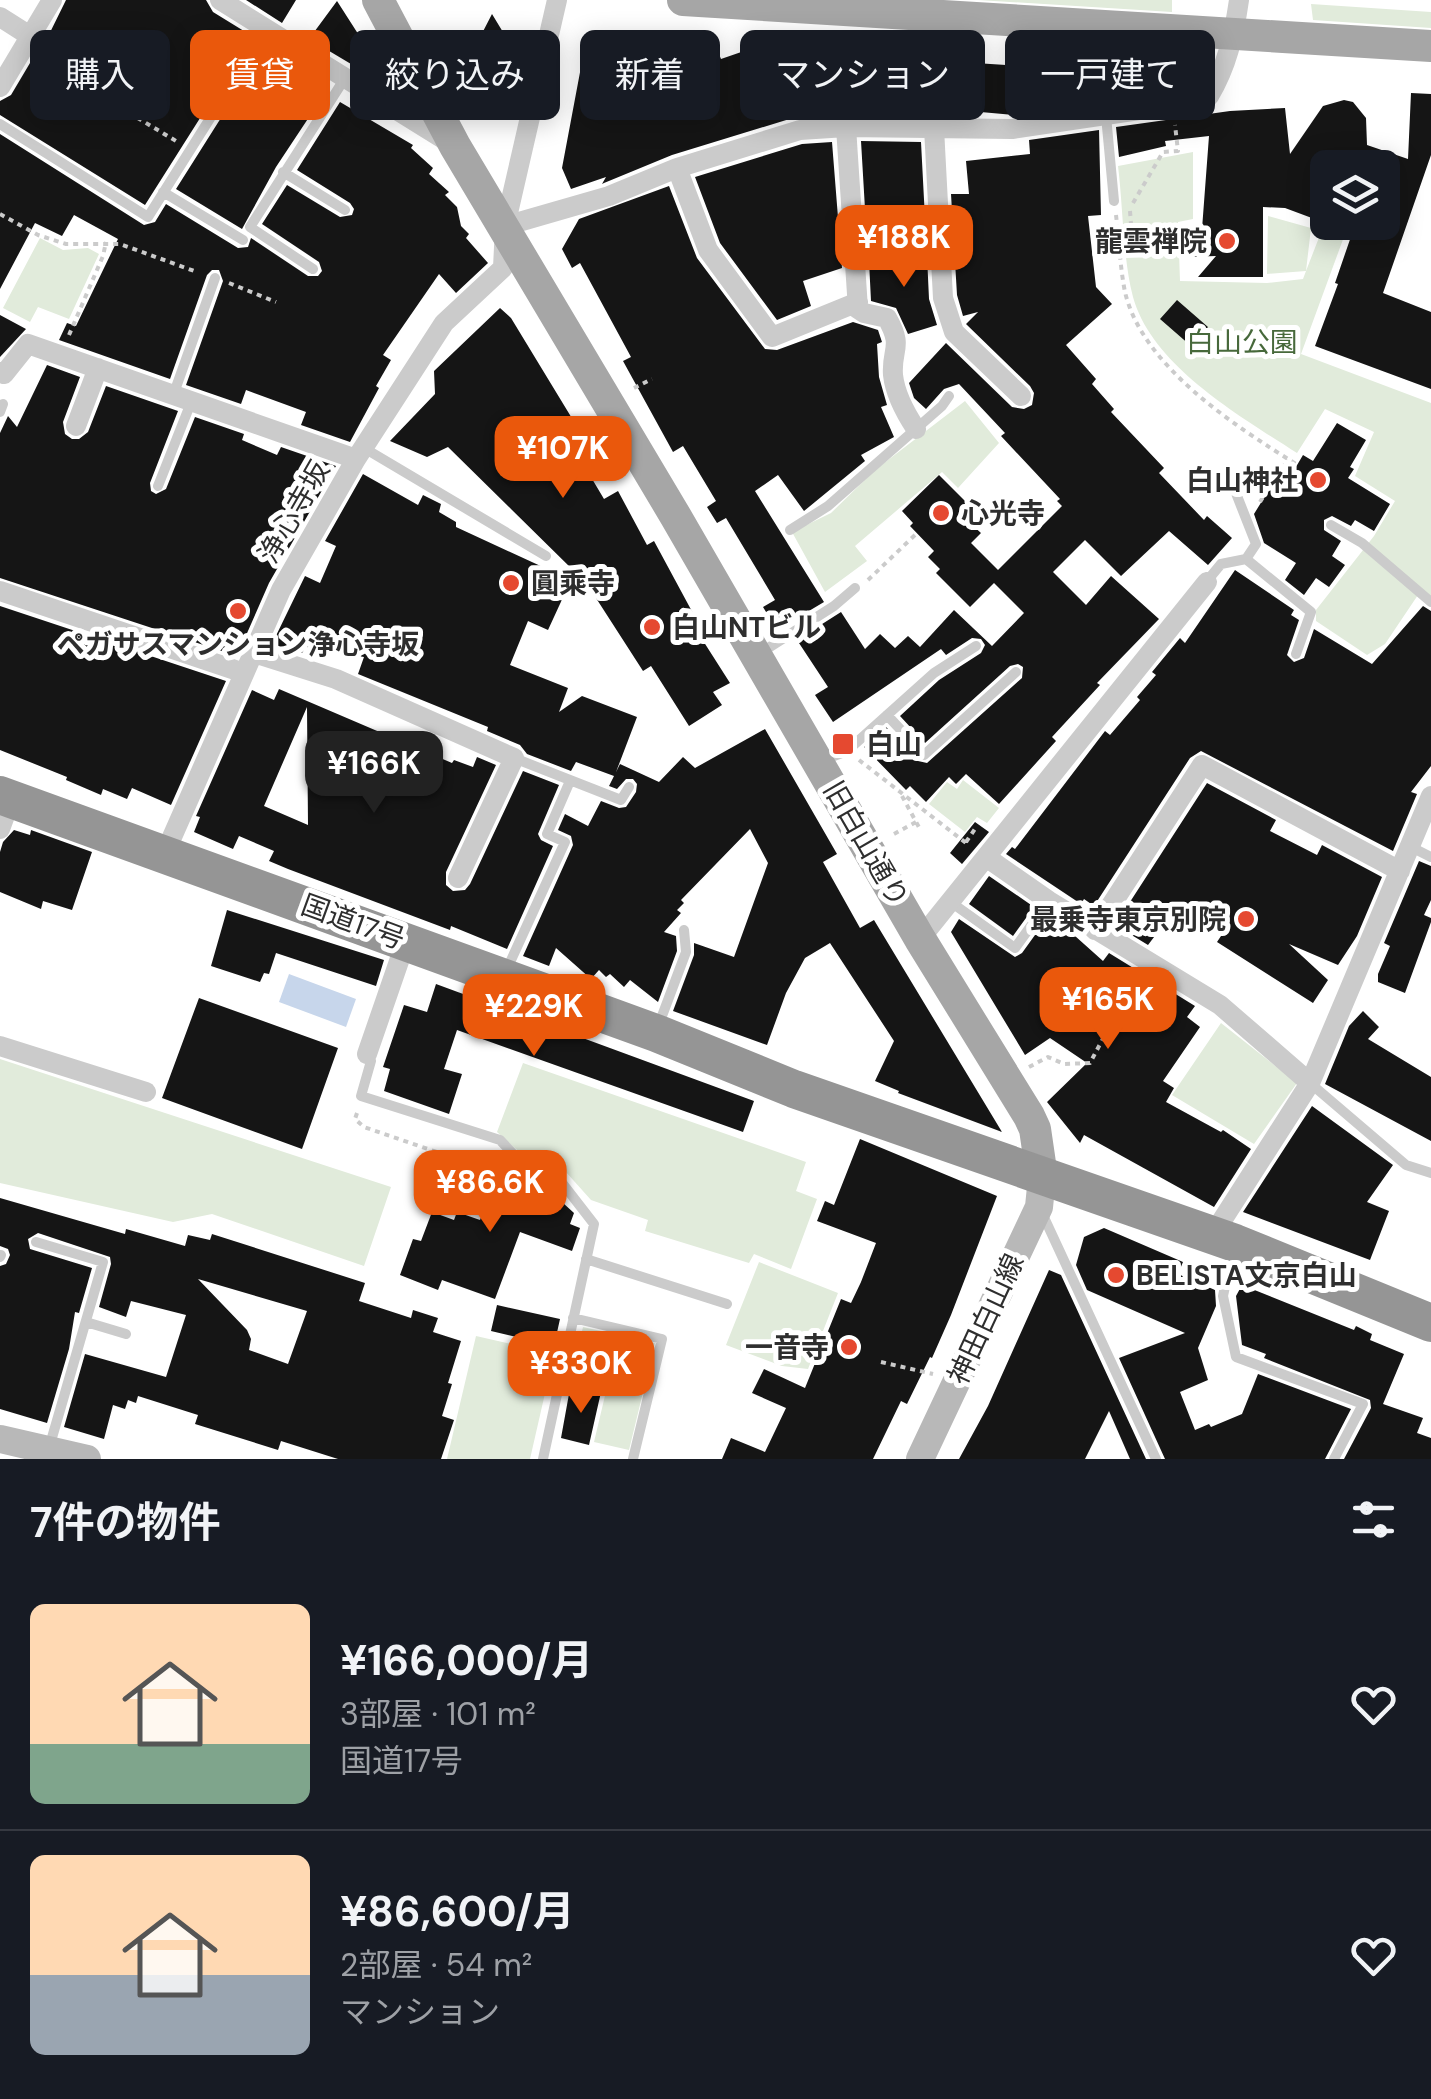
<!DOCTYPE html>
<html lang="ja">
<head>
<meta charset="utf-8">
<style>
  body { margin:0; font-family:"DM Sans","Noto Sans JP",sans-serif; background:#242831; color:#f1f3f6; height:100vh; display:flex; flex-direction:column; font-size:38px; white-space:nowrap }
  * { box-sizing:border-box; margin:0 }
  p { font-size:32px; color:#9ea1a6 }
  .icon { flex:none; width:55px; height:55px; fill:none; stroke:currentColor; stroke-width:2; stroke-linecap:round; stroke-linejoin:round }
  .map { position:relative; height:1459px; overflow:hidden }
  .details { display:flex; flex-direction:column; background:#171b24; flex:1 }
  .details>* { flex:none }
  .banner { position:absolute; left:30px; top:30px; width:1372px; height:90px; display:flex; gap:20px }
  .controls { position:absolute; left:1310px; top:150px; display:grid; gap:20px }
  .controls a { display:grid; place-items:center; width:90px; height:90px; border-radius:15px; background:#171b24; box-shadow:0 5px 25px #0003; font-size:50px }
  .price { position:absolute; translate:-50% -85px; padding:0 22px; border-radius:20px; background:#ea580c; color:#fff; font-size:32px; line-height:65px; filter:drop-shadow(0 2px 5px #0008) }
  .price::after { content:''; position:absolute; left:50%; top:60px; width:30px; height:22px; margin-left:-15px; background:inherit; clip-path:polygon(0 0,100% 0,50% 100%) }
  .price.on { background:#222; color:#fff }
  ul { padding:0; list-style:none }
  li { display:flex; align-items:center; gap:30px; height:250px; padding:0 30px }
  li+li { border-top:2px solid #363941 }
  li span { display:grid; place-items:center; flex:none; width:280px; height:200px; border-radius:15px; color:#555 }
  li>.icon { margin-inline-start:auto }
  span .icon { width:120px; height:120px; fill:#fffc; stroke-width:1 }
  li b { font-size:42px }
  h2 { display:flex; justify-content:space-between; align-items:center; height:120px; padding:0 30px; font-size:42px }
  .tag { padding:0 35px; border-radius:15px; background:#171b24; box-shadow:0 5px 25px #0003; font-size:35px; line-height:90px }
  .tag.on { background:#ea580c; color:#fff }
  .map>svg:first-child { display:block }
  .green { fill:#e1ebdb }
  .water { fill:#c7d6eb }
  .building { fill:#151515; fill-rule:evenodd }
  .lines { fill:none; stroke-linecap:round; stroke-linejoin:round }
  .path { stroke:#cbcbcb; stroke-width:4; stroke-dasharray:5 5; stroke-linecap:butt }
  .lane { stroke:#cbcbcb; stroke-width:10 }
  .street { stroke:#cbcbcb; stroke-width:20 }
  .secondary { stroke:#b8b8b8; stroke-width:28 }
  .primary { stroke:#a6a6a6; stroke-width:32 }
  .highway { stroke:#959595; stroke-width:38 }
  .poi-dot { fill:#e54930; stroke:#fff; stroke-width:4 }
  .labels { text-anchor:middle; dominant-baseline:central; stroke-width:10; stroke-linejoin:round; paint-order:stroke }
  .poi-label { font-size:28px; font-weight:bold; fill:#2e2e2e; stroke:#fff; text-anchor:start }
  .park-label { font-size:28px; fill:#47693b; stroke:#fff }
  .street-label { font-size:28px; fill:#2e2e2e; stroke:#fff }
</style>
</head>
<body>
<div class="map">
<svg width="1431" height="1459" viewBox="0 0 1431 1459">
  <rect width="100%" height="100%" fill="#fff"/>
  <!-- green -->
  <path class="green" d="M978,0H1172V12Z
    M1311,4L1431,12V28L1313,20Z
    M1193,152V219L1178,222L1180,281L1267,283L1303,279L1306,271L1267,274L1268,216L1311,228L1306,271L1327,217L1328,222L1349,223L1301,354L1431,403V601L1420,592L1385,644L1367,655L1316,621V610L1374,536L1395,501L1355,476L1374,432L1325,409L1297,453C1240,416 1152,366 1133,297C1123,260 1123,206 1118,166Z
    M40,238L63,250L88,248L99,254L69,319L38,307L30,322L3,308Z
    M965,401L999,443L958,488L942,472L855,546L867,561L825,592L792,532L831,513L875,470Z
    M963,780L999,808L987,823L977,817L965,832L929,804L947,782L957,789Z
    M1221,1023L1297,1083L1254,1144L1172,1095Z
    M0,1059L391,1187L364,1266L212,1214L173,1222L0,1183Z
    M523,1063L806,1162L796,1191L817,1199L791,1269L754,1254L749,1263L645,1231L648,1220L591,1200L557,1162L517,1150L497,1132Z
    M759,1262L838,1293L808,1369L782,1366L726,1345Z
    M583,1327L655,1343L629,1450L594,1442L608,1383L572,1374Z
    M476,1336L554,1354L530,1459H447Z"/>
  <!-- water -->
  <path class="water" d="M289,974L356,999L346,1027L279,1002Z"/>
  <!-- building -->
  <path class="building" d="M66,0H206L213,12L252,36L145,205L0,115V101L11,95L30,63L34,65Z
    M246,0H296L282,23Z
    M337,1L362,40L363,38L393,89L309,39Z
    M492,14L512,47L504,89L489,112L481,98H470L458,80Z
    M617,37L716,47L721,59L750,49H789L791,59L820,55L828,114L796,117L672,155L604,183L602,184L606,177L571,189L562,168L581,67L619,52Z
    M267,45L243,88L264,102L287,70L325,93L276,167L242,229L176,189Z
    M898,58L1006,65V69L1182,77L1180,89L1170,92L1014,115L925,107V114L853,113L854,59Z
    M1411,93L1431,94V155L1383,293L1431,312V389L1315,346L1338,284L1335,283L1356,222H1382V168H1328V224L1285,208L1263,207V277H1198L1216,256L1186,257V229H1202L1209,136L1165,141L1166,146L1119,157L1116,127L1230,111L1285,108L1290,154L1323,106L1344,100L1353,102L1366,118L1367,145L1408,159Z
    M340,102L413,145L411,148L433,168L429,174L449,192L445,195L457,207L461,226L469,234L466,238L488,263L456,293L439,274L383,355L391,360L376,386L379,388L350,442L301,425L306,412L246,390L241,404L186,385L223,281L219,270H212L207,275L170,379L59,340L67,323L76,326L118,239L74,215L62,236L35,223L0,289V134L144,225L155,222L166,204L238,248L248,247L251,238L308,276H318L322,271L319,262L262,224L287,185L340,217L352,215L354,209L350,203L297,170Z
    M1099,130L1101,215L1088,216L1096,287L1112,304L1066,345L1096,379L1092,384L1114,409L1111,412L1164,468L1159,473L1204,520L1207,516L1232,538L1208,565L1169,531L1121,576L1085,540L1053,572L1086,605L1111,576L1159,619L1097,683L1100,685L1052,737L1056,741L999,804L966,774L956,784L949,777L926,802L910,786L906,790L864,747L886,727L918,761L927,763L1022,678L1023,667L1018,664L1010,666L925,743L900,716L939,680L981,653L985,645L981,639L972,638L946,655L941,649L833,722L815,695L828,687L797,640L841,612L865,649L880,634L895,648L908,636L920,647L954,610L992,646L1024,613L994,583L970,607L936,573L940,569L928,557L934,551L910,526L913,523L902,511L939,475L979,515L970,523L981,533L971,543L998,570L1062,506L1057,501L1060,499L1001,436L1005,433L959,384L944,389L926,409L914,398L909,383L946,343L1012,407L1024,409L1032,405L1034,393L1030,386L966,324L978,312L963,316L957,295L951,194H969L966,161L1030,154L1029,140Z
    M861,141L921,142L926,238L867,243Z
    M832,142L842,268L803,281L811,306L777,320L720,243L695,177L802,144Z
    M669,186L697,258L765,349L777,350L853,322L878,330L882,342L877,344L879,377L887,405L881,407L894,437L861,455L865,461L804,511L778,475L755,491L824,602L777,630L763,607L775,600L726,518L717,523L707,507L716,501L683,446L673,452L623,361L631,357L580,263L572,268L562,249L579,219Z
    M927,256L929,299L937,325L908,334L896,308L871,301L869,261Z
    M1177,300L1208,327L1191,346L1160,319Z
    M500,308L511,318L590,448L579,457L604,499L618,491L647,545L654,541L695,617L690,620L693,625L730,683L713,692L722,705L689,726L651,666L643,671L576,567L574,571L448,447L427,457L390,441L435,394L434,371Z
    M0,315L26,329L0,357Z
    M47,365L80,377L63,422L65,434L72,439H79L88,432L106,386L178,411L150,483L151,491L156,494L166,489L195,417L244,434L242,440L277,455L281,447L336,466L269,583L237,656L0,578V433L8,416L17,427Z
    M1337,423L1366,440L1350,467L1354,469L1348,478L1390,504L1374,531L1355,520L1351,526L1332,516L1324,520V530L1341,541L1332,556L1345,565L1329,587L1316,578L1304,595L1285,580L1296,563L1264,543L1254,514L1270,488L1280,494L1303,455L1313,461Z
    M363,474L418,505L423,495L441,504L439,512L456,522V527L571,580L548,630L528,621L510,665L568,688L559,712L582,696L637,717L616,772L620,764L659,782L683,757L695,768L765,729L837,854L823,862L860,928L874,920L1002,1132L898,1093L899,1091L875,1081L894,1041L830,943L805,958L786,993L767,1045L673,1011L694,955V943L734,957L768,863L750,829L681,900L684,903L677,910L681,913L664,932L676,936L677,951L658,1002L630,980L624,987L610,974L606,977L599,970L591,979L556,948L549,966L523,956L573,845L571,836L558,830L565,814L588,826L601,801L619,808L626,807L636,792L637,784L633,779H626L617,789L609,786L614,776L576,762L571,771L527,754L520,745L487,731L488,727L358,674L364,657L306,647L302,653L272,644L305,576L320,583L336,546L325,541Z
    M1235,570L1294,610L1291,615L1299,620L1287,655L1294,662L1304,658L1314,629L1372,664L1423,606L1431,611V766L1411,792L1417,794L1393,851L1201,751L1190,758L1094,906L1084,899L1081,904L1006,854L1012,847L1015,849L1105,731L1110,735L1140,700L1137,697L1156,675L1152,672L1180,638L1185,643Z
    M0,606L226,681L171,805L132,788L127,799L103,789L101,795L66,780L67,777L0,750Z
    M279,689L452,763L454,760L473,767L477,757L496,765L446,872V885L453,891L465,890L470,884L523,771L559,785L538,834L541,840L553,846L507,949L451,926L450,930L288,869L269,861L274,851L239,836L233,849L194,832L200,817L196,816L252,690L274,700ZM307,707L308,825L264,806Z
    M1207,783L1276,820L1270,831L1317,855L1322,845L1382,877L1357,936L1338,965L1289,944L1328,980L1313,1003L1217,942L1223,933L1179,904L1148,945L1125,931L1126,929L1117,922Z
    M975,822L989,832L962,864L950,853Z
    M14,830L30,835L31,830L92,852L72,910L43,901L41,909L0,892V852L3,842Z
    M1419,861L1431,866V900L1424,915L1431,918V922L1405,993L1378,982V974L1390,946L1384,943Z
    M989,876L1034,907L1013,936L969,904Z
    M227,910L384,960L376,986L276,953L269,974L264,973L260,982L211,966Z
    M1048,917L1065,927L1103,961L1109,953L1195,1006L1187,1017L1200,1027L1163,1081L1174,1088L1166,1102L1221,1132L1223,1130L1251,1149L1214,1207L1084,1135L1080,1143L1047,1102L1087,1063L1050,1038L1025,1055L951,932L959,919L1015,957L1022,953Z
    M436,984L754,1101L743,1132L457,1030L444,1069L462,1074L449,1114L384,1091L390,1069L383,1067L404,1005L427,1012Z
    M199,998L338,1048L302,1149L162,1098Z
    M1363,1011L1379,1027L1368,1039L1431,1077V1141L1325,1084L1349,1026Z
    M1312,1106L1393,1165L1367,1202L1389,1211L1370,1260L1243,1212Z
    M860,1139L997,1196L951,1315L932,1358L930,1357L907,1404L901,1401L873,1459H722L731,1438L765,1452L786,1408L752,1393L764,1369L805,1388L841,1299L851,1303L861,1282L876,1243L817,1221L825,1201L834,1205Z
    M501,1163L549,1180L552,1184L549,1192L562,1197L563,1203L574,1213L570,1224L580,1228L572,1251L520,1232L495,1299L442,1280L438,1290L400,1275L413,1239L421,1241L432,1212L454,1220L457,1212L480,1220Z
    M0,1198L125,1234L126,1229L185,1246L188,1235L210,1240L212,1234L365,1283L359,1301L411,1318L413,1310L438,1318L433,1332L461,1341L448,1383L452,1384L442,1416L454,1420L441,1459H338L281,1441L278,1450L195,1424L198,1415L138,1396L136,1403L128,1400L125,1409L113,1405L104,1439L64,1427L85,1354L166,1377L186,1315L131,1301L126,1317L99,1307L111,1264L110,1257L38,1233L28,1239L30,1249L92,1268L79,1313L75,1312L69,1349L47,1423L0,1409V1266L6,1264L10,1255L8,1249L0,1246ZM198,1279L307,1311L288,1364L249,1350L251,1339L247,1330Z
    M1104,1228L1183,1262L1178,1274L1215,1290L1216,1306L1198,1348L1208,1380L1180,1392L1195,1430L1209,1424L1211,1427L1242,1414L1258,1374L1351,1409L1325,1459H1165L1119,1358L1185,1333L1087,1290L1076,1265L1084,1237Z
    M1049,1270L1061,1275L1146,1459H1130L1109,1411L1085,1459H959L988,1406Z
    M1242,1285L1354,1330L1356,1326L1372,1334L1370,1340L1404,1354L1383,1404L1423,1418L1417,1433L1431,1438V1459H1344L1371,1408L1370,1400L1264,1358L1266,1354L1242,1345L1236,1296Z
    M497,1305L560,1319L554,1346L491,1331Z
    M581,1388L601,1392L589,1445L561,1438L569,1394L579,1396Z"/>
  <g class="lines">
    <!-- path -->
    <path class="path" d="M43,61L176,141
      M1133,203L1163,152L1178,151L1175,125
      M1130,211L1133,249L1182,244
      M0,214L38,235L66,244H120L197,272
      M1116,215C1119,240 1120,267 1125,292C1142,366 1235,426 1296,464
      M229,283L276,302
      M69,335L103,256L106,242
      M634,388L652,379
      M585,438L593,432
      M1260,502L1286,459
      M868,580L915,535
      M859,760L966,843
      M902,796L921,831
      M894,834L916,822
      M966,842L977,826
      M1029,1067L1048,1057L1064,1064L1090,1063L1106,1033
      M357,1113L355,1119L364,1127L454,1158L475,1179
      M881,1362L933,1374"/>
    <!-- lane -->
    <path class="lane" d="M1106,116L1114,201
      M0,124L148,217L267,28
      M283,172L345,210
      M163,192L243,240
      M854,253L941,246
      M313,269L250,227L345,78
      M174,393L215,278
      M0,412L3,404
      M364,448L546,556
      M158,486L192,400
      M1331,525L1362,543L1431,602
      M790,530L828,506L942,406L949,396
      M1246,559L1311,612L1296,654
      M1207,581L1221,564L1246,559L1256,544L1230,478
      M762,652L834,606L855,588
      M887,715L924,755L1016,672
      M514,758L621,800L629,787
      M821,761L847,751L934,673L976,646
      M1411,847L1431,857
      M952,903L1015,948L1049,901
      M507,969L565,842L547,834L570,781
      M659,1024L686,952L684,930
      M368,1055L371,1061L361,1096L500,1140L515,1156L549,1166L594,1224L543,1459
      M1310,1083L1406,1165L1431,1173
      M1042,1213L1156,1459
      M36,1242L103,1262L49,1448
      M1233,1249L1223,1296L1236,1357L1363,1404L1334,1459
      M0,1257L1,1255
      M586,1259L727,1304
      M573,1318L662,1339L633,1459
      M86,1322L126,1334"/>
    <!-- street -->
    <path class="street" d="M220,0L453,145
      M0,17L30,36
      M0,87L52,0
      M846,127L858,309L864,313L887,318C904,348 891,348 893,375C895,393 906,414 916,429
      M934,128L943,298L954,332L1021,396
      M677,168L708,250L772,337L858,302
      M505,226L609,196L677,168L800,130L846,127L1012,129L1173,105L1209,96C1227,66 1234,35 1239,0
      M0,372L4,374L28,344L356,459
      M76,426L98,368
      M0,591L244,673
      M254,653L336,679L514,758L458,878
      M0,829L11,799
      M165,853L281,590L356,459L444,323L503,268L505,226L557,0
      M986,857L1049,901L1220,1005L1310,1083
      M1095,930L1202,765L1400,871
      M920,939L1207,582
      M0,1046L146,1092
      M367,1054L406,941
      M1212,1236L1310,1083L1431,796"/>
    <!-- secondary -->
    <path class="secondary" d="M0,1439L87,1459
      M920,1459L1039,1207L1042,1177"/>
    <!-- primary -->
    <path class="primary" d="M378,0L455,146L676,517L920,939L1029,1116L1035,1129L1042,1177
      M683,0L1431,46"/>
    <!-- highway -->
    <path class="highway" d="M0,795L656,1033L794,1089L1235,1243L1431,1323"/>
  </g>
  <!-- markers -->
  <g class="poi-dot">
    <circle cx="1227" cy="241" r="10"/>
    <circle cx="1318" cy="480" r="10"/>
    <circle cx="941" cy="513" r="10"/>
    <circle cx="511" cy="583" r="10"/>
    <circle cx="238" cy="611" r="10"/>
    <circle cx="652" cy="627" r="10"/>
    <rect x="831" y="732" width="24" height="24" rx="5"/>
    <circle cx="1246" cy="919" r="10"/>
    <circle cx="1116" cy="1275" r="10"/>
    <circle cx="849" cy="1347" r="10"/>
  </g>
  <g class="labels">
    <!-- poi labels -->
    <g class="poi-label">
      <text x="1207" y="241" text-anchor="end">龍雲禅院</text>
      <text x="1298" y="480" text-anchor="end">白山神社</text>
      <text x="961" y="513">心光寺</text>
      <text x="531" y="583">圓乘寺</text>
      <text x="672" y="627">白山NTビル</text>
      <text x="238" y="644" text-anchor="middle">ペガサスマンション浄心寺坂</text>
      <text x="866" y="744">白山</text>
      <text x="1226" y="919" text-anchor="end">最乗寺東京別院</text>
      <text x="1136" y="1275">BELISTA文京白山</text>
      <text x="829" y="1347" text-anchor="end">一音寺</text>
    </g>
    <!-- park labels -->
    <g class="park-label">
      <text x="1242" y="342">白山公園</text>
    </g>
    <!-- street labels -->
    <g class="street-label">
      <text transform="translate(294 512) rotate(-60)">浄心寺坂</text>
      <text transform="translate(866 844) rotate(60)">旧白山通り</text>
      <text transform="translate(353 922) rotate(20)">国道17号</text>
      <text transform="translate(986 1319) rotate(-65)">神田白山線</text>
    </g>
  </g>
</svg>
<div class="controls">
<a><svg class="icon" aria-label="layers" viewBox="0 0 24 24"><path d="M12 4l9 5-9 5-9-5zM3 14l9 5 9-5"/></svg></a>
</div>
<b class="price" style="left:904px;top:290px">¥188K</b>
<b class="price" style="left:563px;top:501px">¥107K</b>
<b class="price on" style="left:374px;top:816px">¥166K</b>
<b class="price" style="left:1108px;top:1052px">¥165K</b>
<b class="price" style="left:534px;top:1059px">¥229K</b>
<b class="price" style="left:490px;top:1235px">¥86.6K</b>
<b class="price" style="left:581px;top:1416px">¥330K</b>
<div class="banner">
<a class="tag">購入</a>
<a class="tag on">賃貸</a>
<a class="tag">絞り込み</a>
<a class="tag">新着</a>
<a class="tag">マンション</a>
<a class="tag">一戸建て</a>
</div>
</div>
<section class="details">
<h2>7件の物件<svg class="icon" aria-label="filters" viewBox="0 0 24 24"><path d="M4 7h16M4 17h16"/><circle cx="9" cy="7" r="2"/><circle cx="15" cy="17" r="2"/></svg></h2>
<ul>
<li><span style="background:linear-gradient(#ffd9b3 70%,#7fa58c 0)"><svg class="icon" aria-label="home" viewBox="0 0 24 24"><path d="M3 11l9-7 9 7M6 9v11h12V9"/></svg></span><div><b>¥166,000/月</b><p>3部屋 · 101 m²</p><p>国道17号</p></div><svg class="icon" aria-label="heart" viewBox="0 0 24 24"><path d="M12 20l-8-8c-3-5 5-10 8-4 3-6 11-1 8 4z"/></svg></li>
<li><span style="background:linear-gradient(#ffd9b3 60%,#9aa5b1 0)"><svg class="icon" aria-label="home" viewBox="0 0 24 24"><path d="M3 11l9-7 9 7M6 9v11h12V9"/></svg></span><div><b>¥86,600/月</b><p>2部屋 · 54 m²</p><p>マンション</p></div><svg class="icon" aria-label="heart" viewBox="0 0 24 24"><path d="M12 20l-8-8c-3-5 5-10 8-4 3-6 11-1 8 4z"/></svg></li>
</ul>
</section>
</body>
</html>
